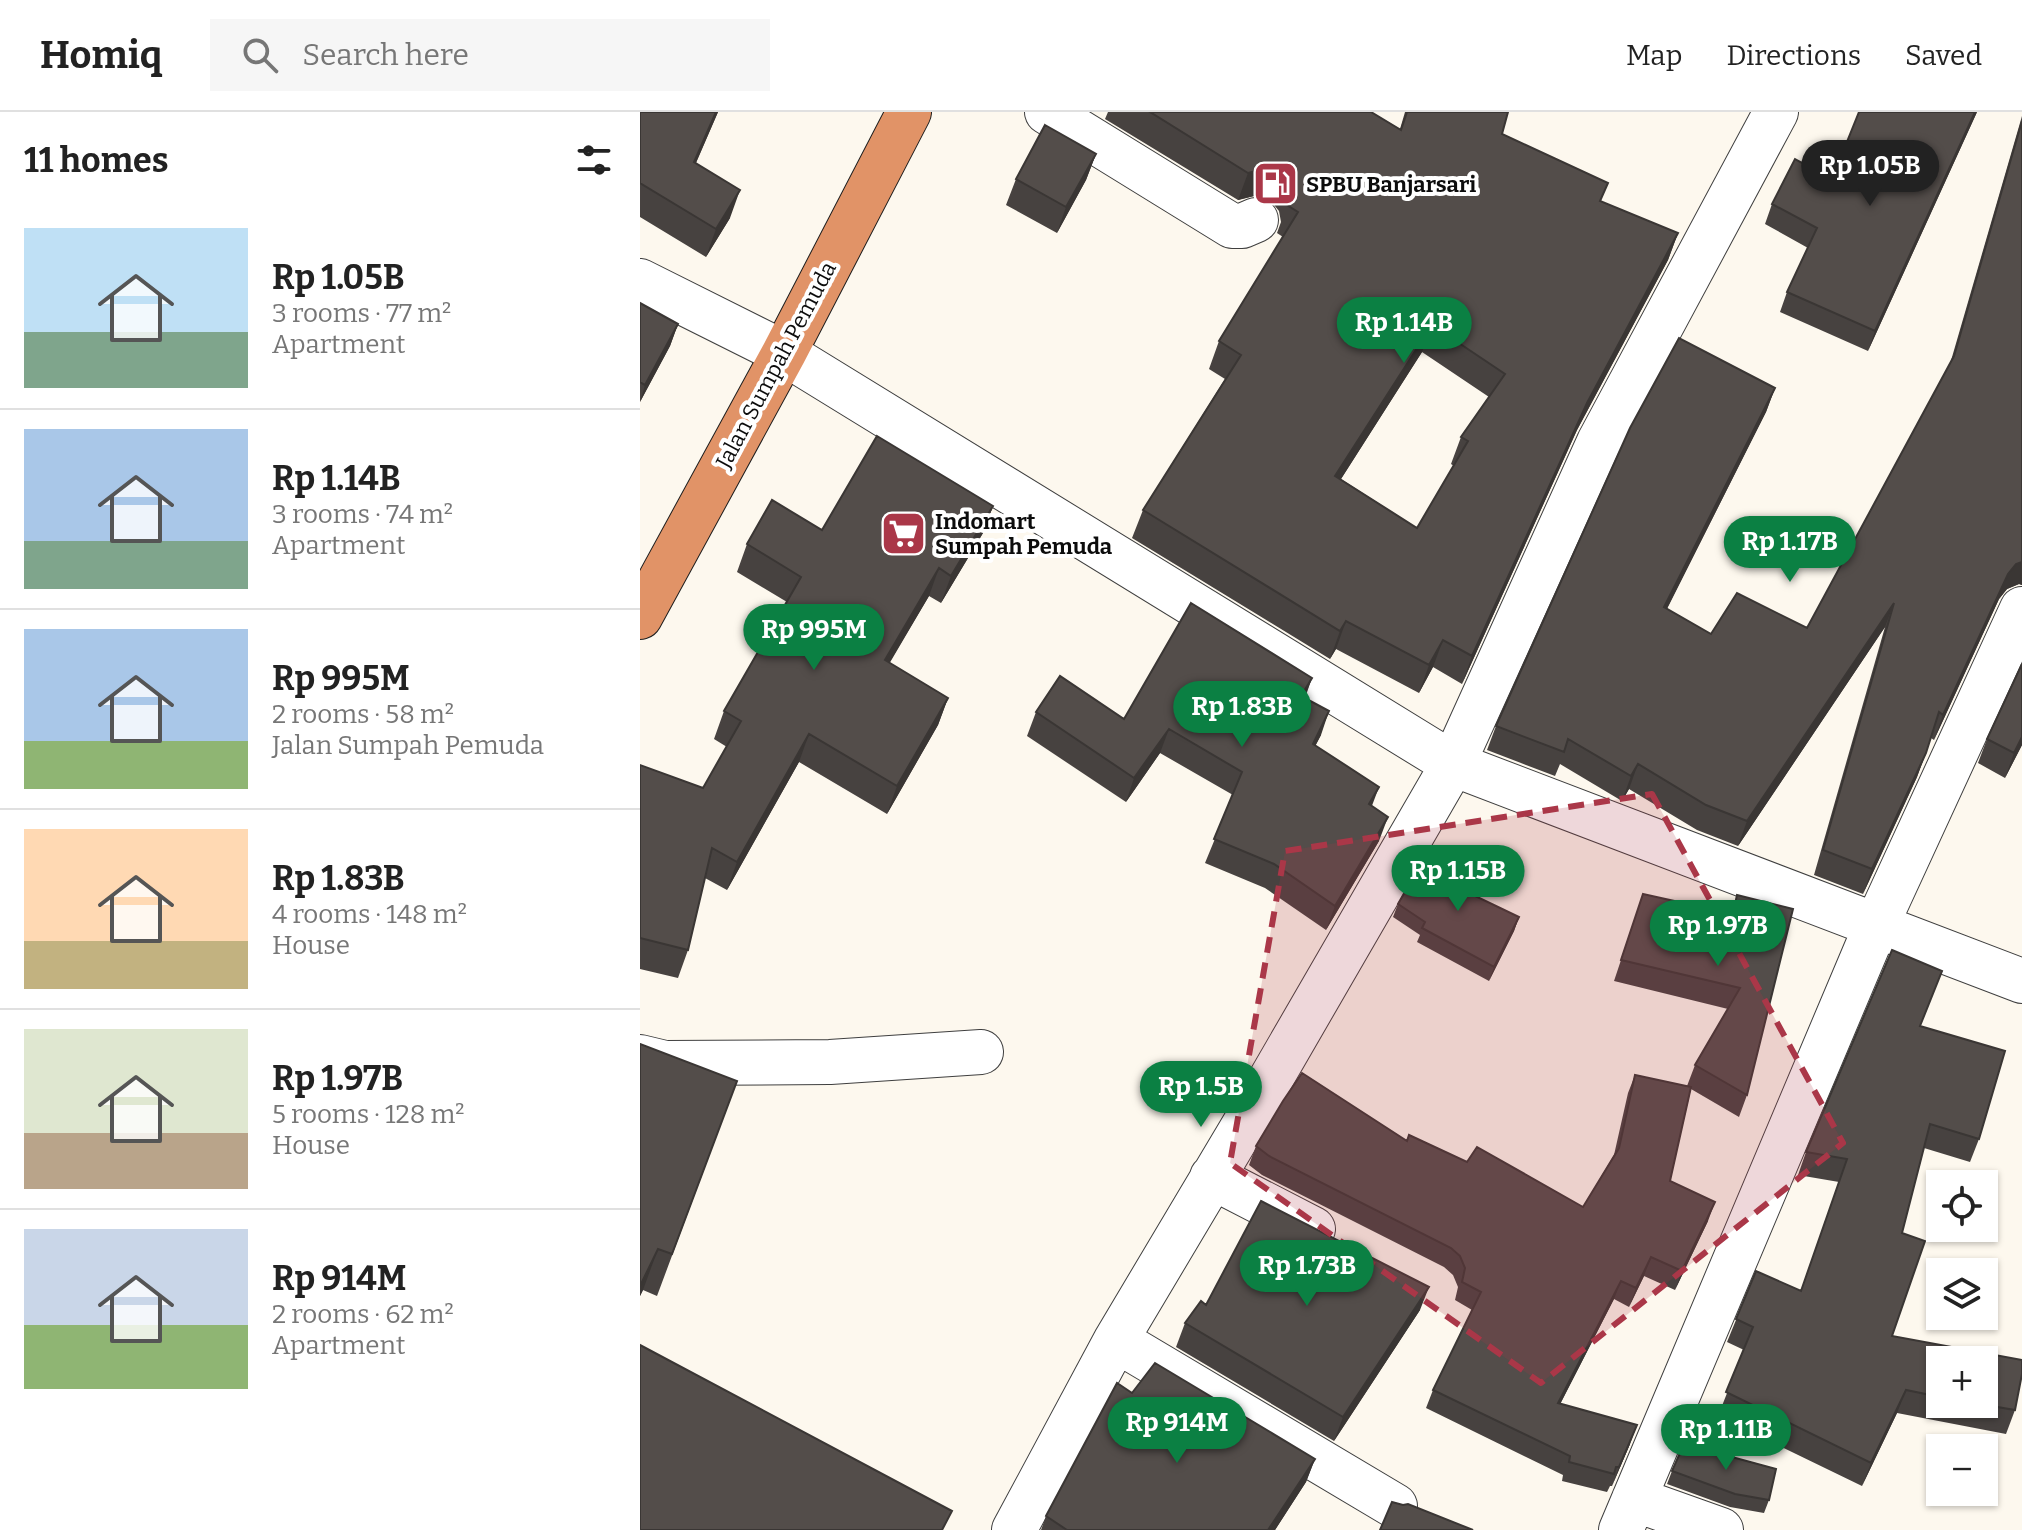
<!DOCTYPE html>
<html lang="en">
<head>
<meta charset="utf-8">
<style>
  body { margin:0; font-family:Bitter,serif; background:#f6f6f6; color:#222; height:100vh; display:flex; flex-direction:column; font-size:30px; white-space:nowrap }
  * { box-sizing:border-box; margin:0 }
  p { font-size:26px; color:#767676 }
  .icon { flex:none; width:44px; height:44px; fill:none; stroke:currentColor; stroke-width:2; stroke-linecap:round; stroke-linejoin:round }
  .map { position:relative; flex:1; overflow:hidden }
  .side { display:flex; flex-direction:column; background:#fff; width:640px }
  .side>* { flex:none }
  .controls { position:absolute; left:1286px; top:1058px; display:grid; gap:16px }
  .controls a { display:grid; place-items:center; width:72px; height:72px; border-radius:0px; background:#fff; box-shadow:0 2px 6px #0004; font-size:40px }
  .price { position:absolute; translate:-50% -68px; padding:0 18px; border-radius:28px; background:#0b8043; color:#fff; font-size:26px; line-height:52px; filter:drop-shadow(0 2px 4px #0008) }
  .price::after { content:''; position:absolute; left:50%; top:48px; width:24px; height:18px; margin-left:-12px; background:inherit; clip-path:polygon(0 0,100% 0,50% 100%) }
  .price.current { background:#222; color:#fff }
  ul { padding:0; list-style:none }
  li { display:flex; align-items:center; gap:24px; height:200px; padding:0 24px }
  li+li { border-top:2px solid #e0e0e0 }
  li span { display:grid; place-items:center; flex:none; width:224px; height:160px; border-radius:0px; color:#555 }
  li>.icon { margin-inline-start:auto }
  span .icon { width:96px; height:96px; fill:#fffc; stroke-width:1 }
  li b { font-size:34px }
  h2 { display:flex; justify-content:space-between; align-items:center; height:96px; padding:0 24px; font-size:34px }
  header { display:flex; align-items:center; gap:48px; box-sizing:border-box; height:112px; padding:0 40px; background:#fff; border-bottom:2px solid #e0e0e0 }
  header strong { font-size:38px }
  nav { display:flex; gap:44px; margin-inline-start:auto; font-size:28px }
  .search { width:560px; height:72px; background:#f6f6f6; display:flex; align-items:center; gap:20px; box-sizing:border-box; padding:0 28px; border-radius:0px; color:#767676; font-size:30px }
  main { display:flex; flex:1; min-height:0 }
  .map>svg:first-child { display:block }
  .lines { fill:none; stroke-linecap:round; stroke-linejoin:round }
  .minor-casing { stroke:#3f3f3f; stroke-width:46 }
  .highway-casing { stroke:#1d1d1d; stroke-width:46 }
  .minor { stroke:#fff; stroke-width:44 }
  .highway { stroke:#e19367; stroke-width:44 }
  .wall { fill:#474240; fill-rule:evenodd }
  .shaded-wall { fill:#3a3634 }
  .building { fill:#534d4a; stroke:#3a3634; stroke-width:2; fill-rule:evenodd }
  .marked { fill:#aa3748; fill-opacity:0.2; stroke:#aa3748; stroke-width:6; stroke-dasharray:16 10; stroke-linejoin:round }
  .labels { text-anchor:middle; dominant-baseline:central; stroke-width:8; stroke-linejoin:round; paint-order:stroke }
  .poi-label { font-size:22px; font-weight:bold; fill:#0c0c0c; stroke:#fff; text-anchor:start }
  .street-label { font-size:22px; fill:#0c0c0c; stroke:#fff }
</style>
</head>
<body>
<header>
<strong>Homiq</strong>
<div class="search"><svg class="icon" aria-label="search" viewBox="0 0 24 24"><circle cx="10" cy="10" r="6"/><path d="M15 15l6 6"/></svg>Search here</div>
<nav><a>Map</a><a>Directions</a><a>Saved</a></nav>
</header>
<main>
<section class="side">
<h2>11 homes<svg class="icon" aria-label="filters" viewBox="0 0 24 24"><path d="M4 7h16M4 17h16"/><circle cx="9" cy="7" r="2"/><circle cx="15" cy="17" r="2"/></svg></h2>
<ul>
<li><span style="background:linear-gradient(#bfe0f5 65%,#7fa58c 0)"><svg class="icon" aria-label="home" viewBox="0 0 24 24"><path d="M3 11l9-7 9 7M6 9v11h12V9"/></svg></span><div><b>Rp 1.05B</b><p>3 rooms · 77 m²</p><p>Apartment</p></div></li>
<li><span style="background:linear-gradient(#a9c7e8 70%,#7fa58c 0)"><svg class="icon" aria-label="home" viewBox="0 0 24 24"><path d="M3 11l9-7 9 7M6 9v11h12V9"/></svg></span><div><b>Rp 1.14B</b><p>3 rooms · 74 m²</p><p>Apartment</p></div></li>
<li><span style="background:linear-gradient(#a9c7e8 70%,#8fb573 0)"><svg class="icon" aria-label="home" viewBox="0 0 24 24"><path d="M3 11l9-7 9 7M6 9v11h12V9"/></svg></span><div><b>Rp 995M</b><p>2 rooms · 58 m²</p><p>Jalan Sumpah Pemuda</p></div></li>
<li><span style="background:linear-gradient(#ffd9b3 70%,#c2b280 0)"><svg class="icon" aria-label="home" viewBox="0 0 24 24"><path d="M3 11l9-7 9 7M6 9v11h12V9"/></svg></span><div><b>Rp 1.83B</b><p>4 rooms · 148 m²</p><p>House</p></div></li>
<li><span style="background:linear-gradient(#dfe7d0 65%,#b9a48a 0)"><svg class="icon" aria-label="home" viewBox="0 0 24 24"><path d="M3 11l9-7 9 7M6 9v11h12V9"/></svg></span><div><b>Rp 1.97B</b><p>5 rooms · 128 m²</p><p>House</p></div></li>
<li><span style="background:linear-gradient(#c9d6e8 60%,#8fb573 0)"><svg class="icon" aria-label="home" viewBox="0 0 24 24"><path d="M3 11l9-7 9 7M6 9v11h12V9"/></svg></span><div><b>Rp 914M</b><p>2 rooms · 62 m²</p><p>Apartment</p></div></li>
</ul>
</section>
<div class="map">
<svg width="1382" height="1418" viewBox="0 0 1382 1418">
  <rect width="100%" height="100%" fill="#fdf8ee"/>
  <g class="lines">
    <defs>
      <path id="minor" d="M407,0L592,114H602L616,108
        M0,169L144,241L813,652L1382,869
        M0,945L25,951L190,950L341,940
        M572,1065L673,1117
        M476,1228L755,1394
        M994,1387L1081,1418
        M374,1418L476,1228L607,1008L813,652L959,330L1136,0
        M981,1418L1236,814L1382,497"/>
      <path id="highway" d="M0,505L144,241L269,0"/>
    </defs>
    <!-- minor casing -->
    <use href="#minor" class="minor-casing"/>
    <!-- highway casing -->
    <use href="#highway" class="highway-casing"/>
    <!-- minor -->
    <use href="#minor" class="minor"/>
    <!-- highway -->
    <use href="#highway" class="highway"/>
  </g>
  <!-- wall -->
  <path class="wall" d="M0,0H78L56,51L90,106L66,145L0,105Z
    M468,0H731L760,17L765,0H868L862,22L961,90L1038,121L1028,148L937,318L822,572L793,555L779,581L696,537L690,547L492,426L503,398L585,267L569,257L579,229L643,125L637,121L641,110L639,99L630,88L618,83L598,88L465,7ZM782,240L849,285L821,325L811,352L814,354L777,416L701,367Z
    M1337,0L1228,239L1140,200L1147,180L1168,136L1125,112L1132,92L1192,67Z
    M1382,4V473L1379,472L1367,477L1359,487L1294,628L1291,626L1277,665L1223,782L1174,763L1245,515L1098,734L1057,718L989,677L982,689L920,652L915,664L847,638L856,614L1135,276L1126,300L1027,497L1071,522L1167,516L1310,252Z
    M456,42L446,68L417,121L366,93L376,67Z
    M0,191L38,212L30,234L0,290Z
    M353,394L343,421L301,491L289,484L249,551L308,586L298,613L247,702L159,650L87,778L65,766L48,838L38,866L0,857V653L63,676L87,635L74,627L84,599L147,490L97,460L107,432L182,418Z
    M672,566L665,586L681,623L675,634L732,694L739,729L686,818L625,776L565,751L593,683L520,641L486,690L387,624L396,600L484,607Z
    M1347,627L1382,633L1365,666L1338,651Z
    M1003,782L1091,801L1097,783L1107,983L1099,1005L1051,977L1030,1069L1068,1109L1035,1178L1004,1164L989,1195L974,1187L920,1292L990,1332L972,1374H970L967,1380L922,1369L923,1363L786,1296L793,1278L832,1198L815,1188L818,1175L813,1163L804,1155L622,1063L609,1053L616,1034L767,1029L827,1050L943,1095L974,1043L988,981L995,963L1047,974L1055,953L1088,897L974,869Z
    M758,792L879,805L874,819L849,869L777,830L780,823L753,805Z
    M1252,838L1302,859L1280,914L1365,939L1339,1027L1330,1050L1284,1036L1262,1121L1285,1129L1252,1224L1382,1248V1262L1375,1298L1366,1322L1257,1301L1222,1374L1078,1304L1104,1238L1087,1230L1116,1159L1161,1179L1199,1070L1158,1063L1166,1040ZM1300,1248H1344V1292H1300Z
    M0,932L97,969L17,1184L3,1178L0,1184Z
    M566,1193L780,1198L694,1329L536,1235L545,1211Z
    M492,1281L675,1347L666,1370L635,1418H401L406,1404Z
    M1032,1359L1129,1388L1124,1401L1090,1395L1027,1372Z"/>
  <!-- shaded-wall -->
  <path class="shaded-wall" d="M76,0H78L44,78L54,50Z
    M1335,0H1337L1228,239L1235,219Z
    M456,42L446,68L417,121L426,95Z
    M628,56L618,83L598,88L608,61Z
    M100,78L90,106L66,145L76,117Z
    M1038,121L1028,148L937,318L822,572L832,544L947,291Z
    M38,212L30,234L0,290L5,273Z
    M792,213L782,240L685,392L695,364Z
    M1135,276L1126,300L1015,520L1024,495Z
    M353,394L343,421L301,491L311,464Z
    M1382,450V473L1379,472L1367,477L1359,487L1294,628L1303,603L1368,462L1376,452Z
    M299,456L289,484L235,576L245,548Z
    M1254,491L1245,515L1098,734L1107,709Z
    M706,509L696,537L690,547L700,519Z
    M803,528L793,555L779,581L789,553Z
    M672,566L663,589L661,584Z
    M308,586L298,613L247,702L257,674Z
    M689,599L681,623L664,656L673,632Z
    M529,617L520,641L486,690L494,666Z
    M169,622L159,650L87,778L97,750Z
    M1382,625V633L1365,666L1374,641Z
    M1286,641L1277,665L1223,782L1232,757Z
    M998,652L989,677L982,689L991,664Z
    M739,675L730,699L729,692Z
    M748,705L739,729L686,818L695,794Z
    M879,805L874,819L849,869L854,855Z
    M1075,1090L1068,1109L1035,1178L1042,1159Z
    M18,1137L3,1178L0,1184V1174Z
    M1011,1145L1004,1164L989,1195L996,1176Z
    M981,1169L974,1187L911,1310L918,1291Z
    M789,1175L780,1198L694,1329L703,1305Z
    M1266,1278L1257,1301L1222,1374L1231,1351Z
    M997,1313L990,1332L972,1374L979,1355Z
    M675,1347L666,1370L635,1418H628Z"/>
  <!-- building -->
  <path class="building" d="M0,0H76L54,50L100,78L76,117L0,71Z
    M510,0H731L761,18L767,0H868L862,22L968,71L960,89L1038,121L947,291L832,544L803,528L789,553L706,509L700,519L503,398L601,243L579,229L658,100L647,93L651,83L649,71L640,60L628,56L608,61ZM792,213L865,262L821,325L828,329L777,416L695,364Z
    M1219,0H1335L1235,219L1147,180L1177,116L1132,92L1155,47L1192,67Z
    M1382,9V450L1376,452L1368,462L1303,603L1299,600L1286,641L1232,757L1183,738L1254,491L1107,709L1066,693L998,652L991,664L928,627L924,640L856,614L990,316L1039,226L1135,276L1024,495L1071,522L1097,481L1167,516L1314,244Z
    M405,13L456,42L426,95L376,67Z
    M0,191L38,212L5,273L0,270Z
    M237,324L353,394L311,464L299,456L245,548L308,586L257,674L169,622L97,750L72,736L48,838L0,826V653L63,676L101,609L84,599L161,465L107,432L132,388L182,418Z
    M551,491L672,566L661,584L689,599L673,632L739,675L729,692L748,705L695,794L634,752L574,727L602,660L529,617L494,666L396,600L420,564L484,607Z
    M1382,552V625L1374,641L1347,627Z
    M785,745L833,778L831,782L879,805L854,855L782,816L785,810L758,792Z
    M1003,782L1093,802L1097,783L1153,797L1107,983L1055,953L1100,876L981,848Z
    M1252,838L1302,859L1280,914L1365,939L1339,1027L1290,1012L1262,1121L1285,1129L1252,1224L1382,1248V1262L1375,1298L1340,1292H1344V1248H1300V1285L1266,1278L1231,1351L1086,1280L1113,1215L1096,1207L1116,1159L1161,1179L1207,1047L1166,1040Z
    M0,932L97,969L32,1142L18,1137L0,1174Z
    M662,961L767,1029L769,1023L827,1050L837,1035L943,1095L979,1036L995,963L1051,975L1030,1069L1075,1090L1042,1159L1011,1145L996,1176L981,1169L918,1291L997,1313L979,1355H976L974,1362L929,1350L930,1344L793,1278L841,1180L822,1170L825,1156L820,1144L811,1136L629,1044L616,1034L643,989Z
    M621,1089L789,1175L703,1305L545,1211L561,1189L566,1193Z
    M0,1233L312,1399L302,1418H0Z
    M515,1251L675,1347L628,1418H427L406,1404L477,1271L492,1281Z
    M1044,1332L1136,1357L1129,1388L1095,1382L1032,1359Z
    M752,1390L763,1393L768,1392L833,1418H740Z"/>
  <!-- marked area -->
  <path class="marked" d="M1012,682L1203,1031L901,1271L590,1051L645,739Z"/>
  <!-- icons -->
  <defs>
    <symbol id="fuel-square" viewBox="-11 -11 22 22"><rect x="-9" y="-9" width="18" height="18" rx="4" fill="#aa3748" stroke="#fff"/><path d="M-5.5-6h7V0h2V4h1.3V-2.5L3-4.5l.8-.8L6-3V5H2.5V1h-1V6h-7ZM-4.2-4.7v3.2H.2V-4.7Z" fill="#fff"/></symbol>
    <symbol id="supermarket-square" viewBox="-11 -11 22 22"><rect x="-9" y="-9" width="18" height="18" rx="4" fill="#aa3748" stroke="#fff"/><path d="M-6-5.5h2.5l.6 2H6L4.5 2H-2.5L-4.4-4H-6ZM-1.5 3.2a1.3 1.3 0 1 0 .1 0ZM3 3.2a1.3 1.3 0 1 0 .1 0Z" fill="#fff"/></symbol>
  </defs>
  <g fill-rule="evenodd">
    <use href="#fuel-square" x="610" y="46" width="51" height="51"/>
    <use href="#supermarket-square" x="238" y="396" width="51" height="51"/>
  </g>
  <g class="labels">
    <!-- poi labels -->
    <g class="poi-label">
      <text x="666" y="72">SPBU Banjarsari</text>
      <text x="295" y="409">Indomart<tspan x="295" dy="25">Sumpah Pemuda</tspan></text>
    </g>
    <!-- street labels -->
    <g class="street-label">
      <text transform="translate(136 253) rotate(-62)">Jalan Sumpah Pemuda</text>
    </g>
  </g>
</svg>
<div class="controls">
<a><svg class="icon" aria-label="locate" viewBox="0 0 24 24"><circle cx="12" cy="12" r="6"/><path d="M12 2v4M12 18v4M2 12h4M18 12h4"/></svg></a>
<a><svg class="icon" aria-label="layers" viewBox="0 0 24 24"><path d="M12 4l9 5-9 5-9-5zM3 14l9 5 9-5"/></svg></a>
<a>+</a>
<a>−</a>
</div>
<b class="price current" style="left:1230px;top:96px">Rp 1.05B</b>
<b class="price" style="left:764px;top:253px">Rp 1.14B</b>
<b class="price" style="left:1150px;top:472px">Rp 1.17B</b>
<b class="price" style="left:174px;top:560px">Rp 995M</b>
<b class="price" style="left:602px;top:637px">Rp 1.83B</b>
<b class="price" style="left:818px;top:801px">Rp 1.15B</b>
<b class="price" style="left:1078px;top:856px">Rp 1.97B</b>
<b class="price" style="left:561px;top:1017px">Rp 1.5B</b>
<b class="price" style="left:667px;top:1196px">Rp 1.73B</b>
<b class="price" style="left:537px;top:1353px">Rp 914M</b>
<b class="price" style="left:1086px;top:1360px">Rp 1.11B</b>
</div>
</main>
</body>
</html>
